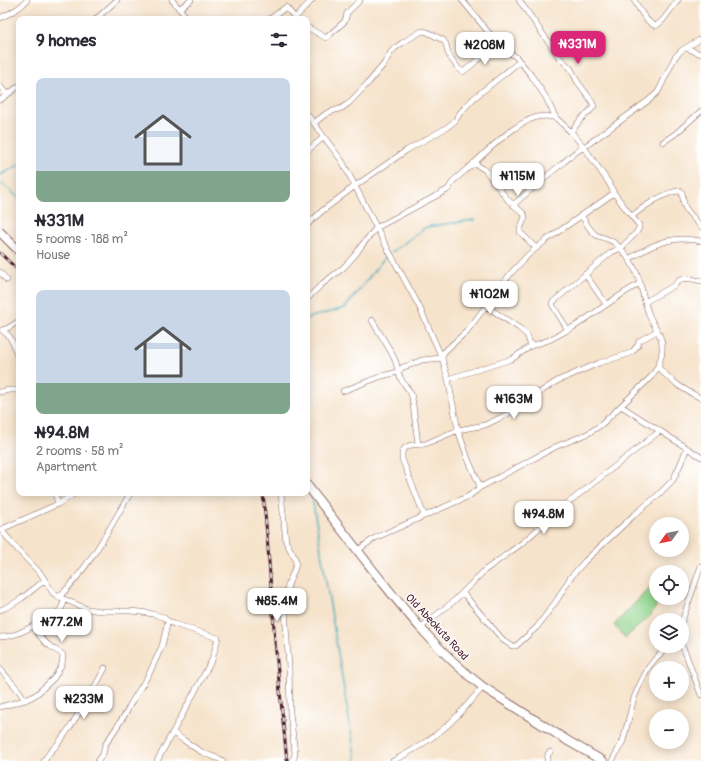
<!DOCTYPE html>
<html lang="en">
<head>
<meta charset="utf-8">
<style>
  body { margin:0; font-family:Pangolin,sans-serif; background:#f7f7f7; color:#2b2b33; height:100vh; display:flex; flex-direction:column; font-size:15px; white-space:nowrap }
  * { box-sizing:border-box; margin:0 }
  p { font-size:13px; color:#7c7c81 }
  .icon { flex:none; width:22px; height:22px; fill:none; stroke:currentColor; stroke-width:2; stroke-linecap:round; stroke-linejoin:round }
  .map { position:relative; flex:1; overflow:hidden }
  .side { position:absolute; left:16px; top:16px; width:294px; height:480px; display:flex; flex-direction:column; background:#fff; border-radius:8px; box-shadow:0 2px 10px #0003 }
  .side>* { flex:none }
  .needle { width:26px; rotate:237deg }
  .fabs { position:absolute; left:649px; top:517px; display:grid; gap:8px }
  .fabs a { display:grid; place-items:center; width:40px; height:40px; border-radius:50%; background:#fff; box-shadow:0 2px 10px #0003; font-size:20px }
  .price { position:absolute; translate:-50% -34px; padding:0 9px; border-radius:8px; background:#fff; color:#222; font-size:13px; line-height:26px; filter:drop-shadow(0 1px 2px #0008) }
  .price::after { content:''; position:absolute; left:50%; top:24px; width:12px; height:9px; margin-left:-6px; background:inherit; clip-path:polygon(0 0,100% 0,50% 100%) }
  .price.current { background:#db2777; color:#fff }
  ul { padding:0; list-style:none }
  li { display:grid; align-content:center; gap:8px; height:212px; padding:0 20px }
  li span { display:grid; place-items:center; height:124px; border-radius:8px; color:#555 }
  li>.icon { margin-inline-start:auto }
  span .icon { width:72px; height:72px; fill:#fffc; stroke-width:1 }
  li b { font-size:17px }
  h2 { display:flex; justify-content:space-between; align-items:center; height:48px; padding:0 20px; font-size:17px }
  .map>svg:first-child { display:block }
  .green { fill:#91d48d; stroke:#6e7a5c }
  .lines { fill:none; stroke-linecap:round; stroke-linejoin:round }
  .stream { stroke:#3ca9bb; stroke-width:1.5 }
  .minor-casing { stroke:#866463; stroke-width:6 }
  .highway-casing { stroke:#866463; stroke-width:10 }
  .minor { stroke:#fff; stroke-width:5 }
  .highway { stroke:#fff; stroke-width:8 }
  .rail-casing { stroke:#4a1f2b; stroke-width:3 }
  .rail { stroke:#fff; stroke-width:1.5; stroke-dasharray:4.5; stroke-linecap:butt }
  .labels { text-anchor:middle; dominant-baseline:central; stroke-width:3; stroke-linejoin:round; paint-order:stroke }
  .street-label { font-size:11px; fill:#4a1f2b; stroke:#fff }
</style>
</head>
<body>
<div class="map">
<svg width="701" height="761" viewBox="0 0 701 761">
  <rect width="100%" height="100%" fill="#fff"/>
  <filter id="ink" filterUnits="userSpaceOnUse"><feTurbulence type="fractalNoise" baseFrequency=".025" numOctaves="2"/><feDisplacementMap in="SourceGraphic" scale="8" xChannelSelector="R" yChannelSelector="G"/><feConvolveMatrix kernelMatrix="1 2 1 2 8 2 1 2 1" color-interpolation-filters="sRGB"/></filter>
  <filter id="wash" filterUnits="userSpaceOnUse"><feTurbulence type="fractalNoise" baseFrequency=".012" numOctaves="4" result="noise"/><feDisplacementMap in="SourceGraphic" scale="16" xChannelSelector="R" yChannelSelector="G"/><feGaussianBlur stdDeviation="0.9" result="paint"/><feColorMatrix in="noise" values="0 0 0 0 0 0 0 0 0 0 0 0 0 0 0 0 0 1.4 0 .05"/><feComposite in="paint" operator="in"/></filter>
  <g filter="url(#wash)">
    <rect width="100%" height="100%" fill="#f6e3cb"/>
    <!-- green -->
    <path class="green" d="M656,581V598H661L651,615L625,638L614,625Z"/>
    <g class="lines">
      <!-- stream -->
      <path class="stream" d="M0,175L19,165
        M0,182L19,198
        M392,252L426,227L474,220
        M307,318L345,308L385,257L389,254
        M312,497L356,761"/>
    </g>
  </g>
  <g filter="url(#ink)">
    <g class="lines">
      <defs>
        <path id="minor" d="M172,0L188,19
          M462,0L498,44L516,57L531,75L545,96L556,118L571,132L584,147L609,183L614,193L629,213L639,225V228L636,233L621,248L612,252L601,261L553,302L552,303L553,306L568,330
          M519,0L559,57L571,69L577,81L591,100L594,106L591,110L581,119L571,132
          M634,0C640,9 645,22 656,26L663,20L678,0
          M179,9L191,0
          M0,18C10,13 20,9 27,0
          M295,18L312,0
          M96,19L117,0
          M270,19L286,7L296,19
          M307,27L326,38L345,21L347,13L360,0
          M686,48L701,54
          M0,86L7,95
          M0,100L19,86
          M307,114L342,161L384,242L419,306L442,358L448,379L458,430L468,459L479,484V488L477,490L469,496L375,538L358,550
          M314,123L327,113L342,108L349,103L369,82L384,64L391,52L395,48L402,43L422,31L427,32L443,40L446,44L448,53L450,57L458,68L463,72L498,44
          M663,142L675,134L701,111
          M307,151L324,137
          M474,163L485,170L508,200L524,214L525,217L520,229V232L536,248
          M513,205L548,175L564,162L573,154L587,145L649,100L658,92L675,57L682,50L701,39
          M632,216C643,207 666,191 680,191L682,192C683,198 683,204 686,209C690,215 696,220 701,227
          M307,225L322,211L355,186L407,150L446,128L455,121L460,113L474,98L519,62
          M629,259C645,249 663,239 682,239C688,239 695,240 701,241
          M0,272L7,280
          M585,274L606,304
          M307,299L322,284L343,268L355,255L362,245L376,228L447,190L449,188L453,181C460,175 467,169 474,163C491,148 520,117 544,116C547,116 552,117 556,118
          M645,302L675,285C681,275 691,279 701,281
          M486,306L519,328L527,335L531,346
          M372,320C379,333 388,345 394,358C398,365 397,372 401,379C404,387 409,386 412,397L418,444
          M2,330L9,336L14,345L19,363
          M2,330L8,328L19,321
          M658,367C672,382 682,389 701,398
          M448,379L512,359L531,346L549,340L577,325L616,298L640,283
          M343,391L382,376L398,372L403,367L407,366L422,360L442,358L444,352L467,331L511,273L528,255L545,241L614,193
          M0,392L9,390H19
          M621,406L701,457
          M479,488L555,447L587,434L601,425L651,377C658,368 663,358 662,346C662,334 653,325 649,315C645,303 642,291 639,279C635,268 629,258 622,250C618,245 613,241 607,239C603,237 599,237 596,235C589,230 586,222 581,215
          M55,493L58,504
          M281,493L286,542L295,558L296,563L295,568L288,585L285,606L286,627L289,667L290,713L295,753L294,758L291,761
          M424,515L402,459V452L405,448L411,445L425,444L458,430L485,425L502,417L526,403L537,394L557,381L599,363L628,354L633,351L638,345L639,341L657,331
          M0,530L58,504L76,493
          M1,530L19,551L41,574L53,593L59,597L87,609L101,611H130L141,612L153,614L163,617L168,621L174,624L218,638L212,660L157,761
          M463,593L503,640L512,646H516L537,627L557,600L570,578L585,561L633,516L657,496L673,480L680,465L687,448
          M59,597C88,569 108,531 128,497L131,493
          M0,610C17,604 31,591 45,580
          M682,621L701,566
          M420,628L454,601L485,570L521,544L564,506L660,431
          M0,637C13,637 24,631 35,625C41,623 48,622 53,618C58,613 64,607 64,600
          M682,646L685,652L701,695
          M0,669L19,691L25,700
          M0,707L25,700L32,697L38,693L54,678L62,664L63,655C59,651 54,650 50,646C43,641 37,634 35,625
          M173,733C183,739 192,747 202,752C209,756 217,757 223,761
          M44,761L50,752L57,745L71,726L98,681L105,668
          M98,761L103,754L105,745L126,713L131,703L149,674L162,646L168,621
          M393,761C416,749 439,735 456,717C466,707 474,697 483,687
          M547,761L548,754L550,752
          M612,761L623,741L634,698L640,684L648,668L655,659L669,646"/>
        <path id="highway" d="M0,232L19,251
          M307,485C326,510 346,535 365,560C401,606 436,651 483,687L568,741L603,761"/>
      </defs>
      <!-- minor casing -->
      <use href="#minor" class="minor-casing"/>
      <!-- highway casing -->
      <use href="#highway" class="highway-casing"/>
      <!-- minor -->
      <use href="#minor" class="minor"/>
      <!-- highway -->
      <use href="#highway" class="highway"/>
      <defs>
        <path id="rail" d="M0,253L19,271
          M263,493L267,535L275,642L287,761"/>
      </defs>
      <!-- rail casing -->
      <use href="#rail" class="rail-casing"/>
      <!-- rail -->
      <use href="#rail" class="rail"/>
    </g>
  </g>
  <g class="labels">
    <!-- street labels -->
    <g class="street-label">
      <text transform="translate(437 627) rotate(47)">Old Abeokuta Road</text>
    </g>
  </g>
</svg>
<div class="fabs">
<a><svg class="needle" viewBox="-14 -14 28 28"><path d="M0-13l5 13h-10z" fill="#e53935"/><path d="M0 13l5-13h-10z" fill="#7c7c81"/></svg></a>
<a><svg class="icon" aria-label="locate" viewBox="0 0 24 24"><circle cx="12" cy="12" r="6"/><path d="M12 2v4M12 18v4M2 12h4M18 12h4"/></svg></a>
<a><svg class="icon" aria-label="layers" viewBox="0 0 24 24"><path d="M12 4l9 5-9 5-9-5zM3 14l9 5 9-5"/></svg></a>
<a>+</a>
<a>−</a>
</div>
<b class="price current" style="left:578px;top:65px">₦331M</b>
<b class="price" style="left:485px;top:66px">₦208M</b>
<b class="price" style="left:518px;top:197px">₦115M</b>
<b class="price" style="left:490px;top:315px">₦102M</b>
<b class="price" style="left:514px;top:420px">₦163M</b>
<b class="price" style="left:544px;top:535px">₦94.8M</b>
<b class="price" style="left:277px;top:622px">₦85.4M</b>
<b class="price" style="left:62px;top:643px">₦77.2M</b>
<b class="price" style="left:84px;top:720px">₦233M</b>
<section class="side">
<h2>9 homes<svg class="icon" aria-label="filters" viewBox="0 0 24 24"><path d="M4 7h16M4 17h16"/><circle cx="9" cy="7" r="2"/><circle cx="15" cy="17" r="2"/></svg></h2>
<ul>
<li><span style="background:linear-gradient(#c9d6e8 75%,#7fa58c 0)"><svg class="icon" aria-label="home" viewBox="0 0 24 24"><path d="M3 11l9-7 9 7M6 9v11h12V9"/></svg></span><div><b>₦331M</b><p>5 rooms · 188 m²</p><p>House</p></div></li>
<li><span style="background:linear-gradient(#c9d6e8 75%,#7fa58c 0)"><svg class="icon" aria-label="home" viewBox="0 0 24 24"><path d="M3 11l9-7 9 7M6 9v11h12V9"/></svg></span><div><b>₦94.8M</b><p>2 rooms · 58 m²</p><p>Apartment</p></div></li>
</ul>
</section>
</div>
</body>
</html>
